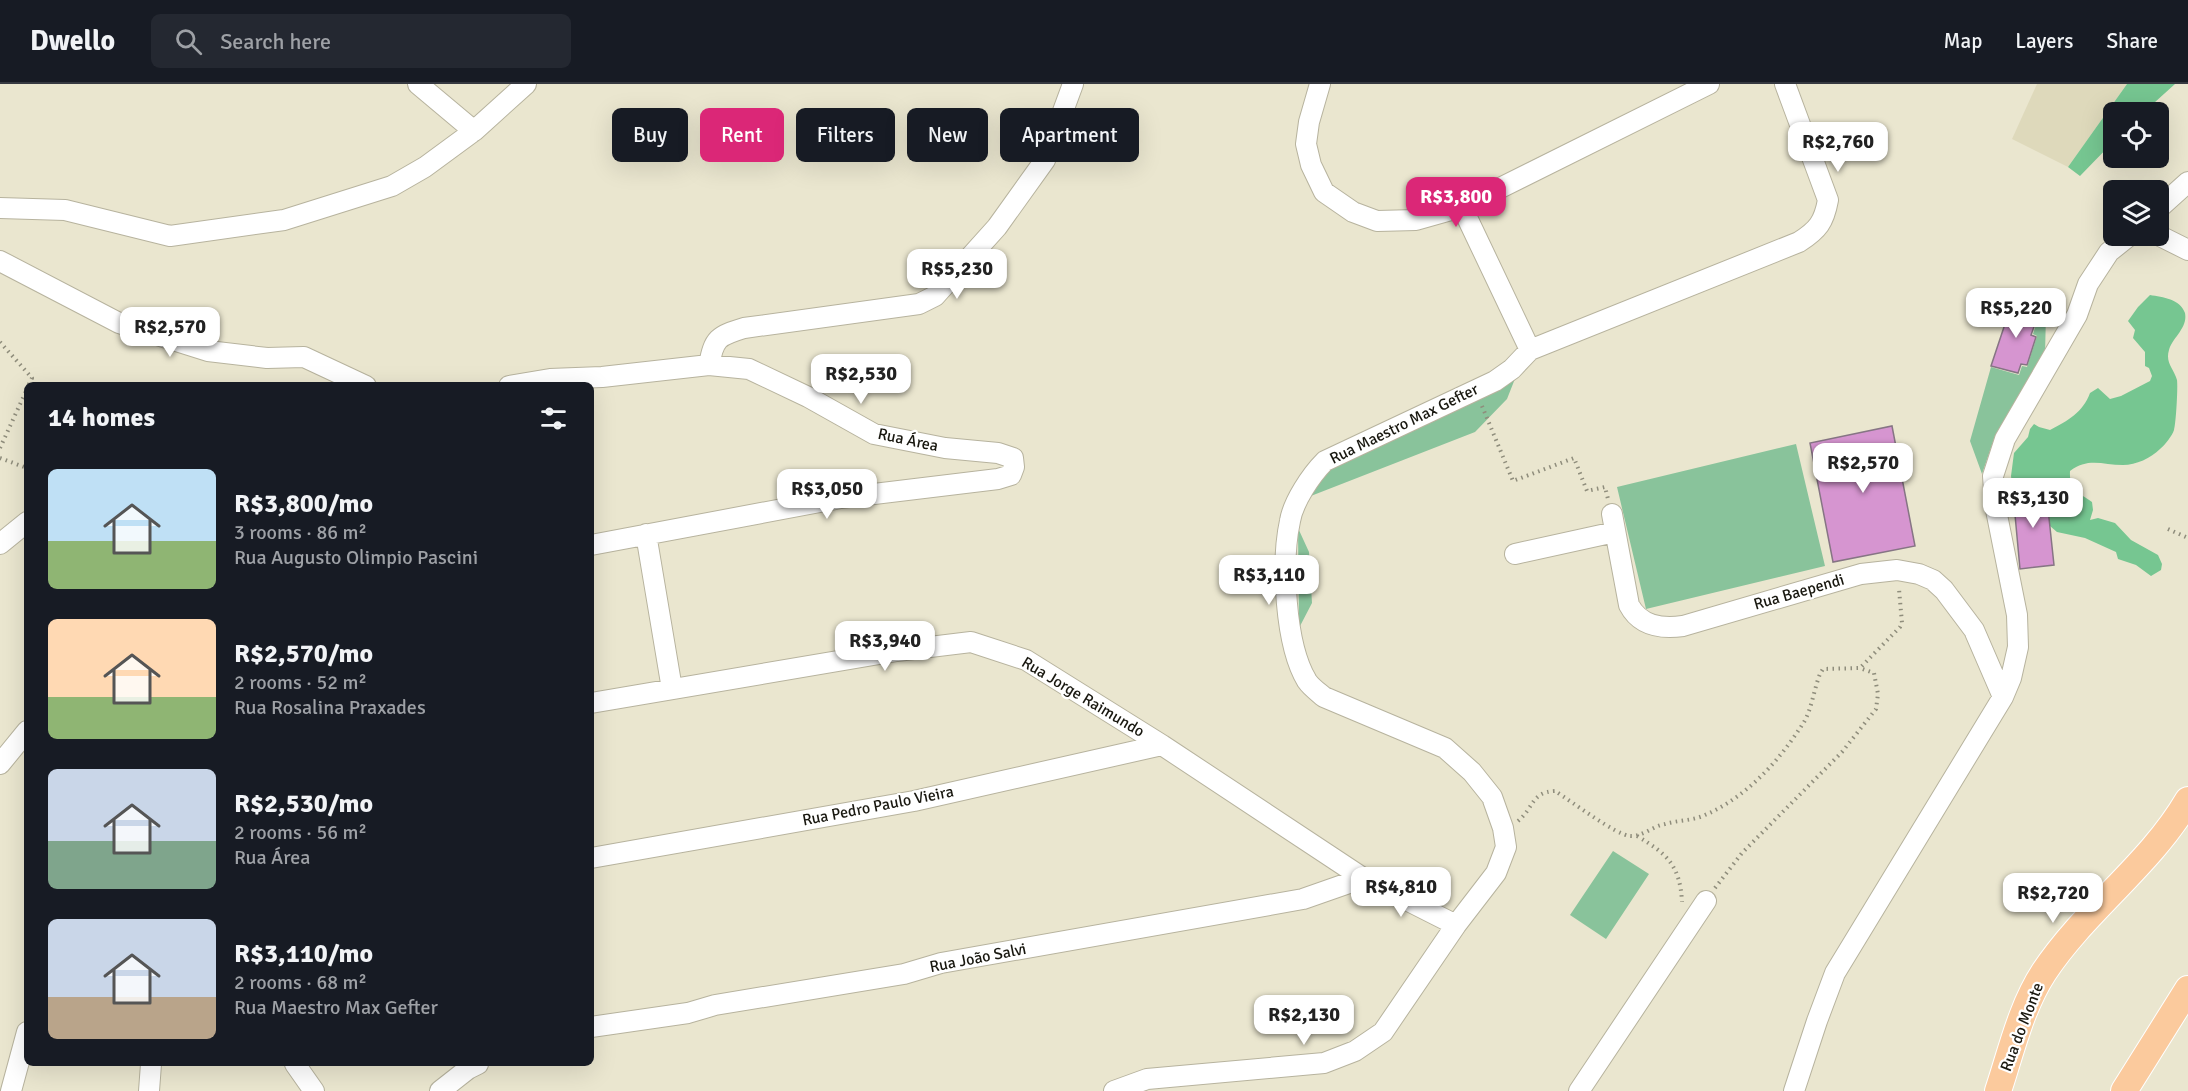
<!DOCTYPE html>
<html lang="en">
<head>
<meta charset="utf-8">
<style>
  body { margin:0; font-family:Signika,sans-serif; background:#242831; color:#f1f3f6; height:100vh; display:flex; flex-direction:column; font-size:22px; white-space:nowrap }
  * { box-sizing:border-box; margin:0 }
  p { font-size:20px; color:#9ea1a6 }
  .icon { flex:none; width:33px; height:33px; fill:none; stroke:currentColor; stroke-width:2; stroke-linecap:round; stroke-linejoin:round }
  .map { position:relative; flex:1; overflow:hidden }
  .details { position:absolute; left:24px; top:298px; width:570px; height:684px; display:flex; flex-direction:column; background:#171b24; border-radius:9px; box-shadow:0 6px 24px #0002 }
  .details>* { flex:none }
  .hud { position:absolute; left:612px; top:24px; width:570px; height:54px; display:flex; gap:12px }
  .buttons { position:absolute; left:2103px; top:18px; display:grid; gap:12px }
  .buttons a { display:grid; place-items:center; width:66px; height:66px; border-radius:9px; background:#171b24; box-shadow:0 6px 24px #0002; font-size:30px }
  .price { position:absolute; translate:-50% -51px; padding:0 14px; border-radius:12px; background:#fff; color:#222; font-size:20px; line-height:39px; filter:drop-shadow(0 2px 3px #0008) }
  .price::after { content:''; position:absolute; left:50%; top:36px; width:18px; height:14px; margin-left:-9px; background:inherit; clip-path:polygon(0 0,100% 0,50% 100%) }
  .price.on { background:#db2777; color:#fff }
  ul { padding:0; list-style:none }
  li { display:flex; align-items:center; gap:18px; height:150px; padding:0 24px }
  li span { display:grid; place-items:center; flex:none; width:168px; height:120px; border-radius:9px; color:#555 }
  li>.icon { margin-inline-start:auto }
  span .icon { width:72px; height:72px; fill:#fffc; stroke-width:1 }
  li b { font-size:26px }
  h2 { display:flex; justify-content:space-between; align-items:center; height:72px; padding:0 24px; font-size:26px }
  .tag { padding:0 21px; border-radius:9px; background:#171b24; box-shadow:0 6px 24px #0002; font-size:21px; line-height:54px }
  .tag.on { background:#db2777; color:#fff }
  header { display:flex; align-items:center; gap:36px; box-sizing:border-box; height:84px; padding:0 30px; background:#171b24; border-bottom:2px solid #363941 }
  header strong { font-size:28px }
  nav { display:flex; gap:33px; margin-inline-start:auto; font-size:21px }
  .search { width:420px; height:54px; background:#242831; display:flex; align-items:center; gap:15px; box-sizing:border-box; padding:0 21px; border-radius:9px; color:#9ea1a6; font-size:22px }
  .map>svg:first-child { display:block }
  .built { fill:#ded9bb }
  .green { fill:#89c39b }
  .forest { fill:#76c691 }
  .building { fill:#d695d0; stroke:#867584; stroke-width:1.5 }
  .lines { fill:none; stroke-linecap:round; stroke-linejoin:round }
  .minor-casing { stroke:#b7b39e; stroke-width:22 }
  .major-casing { stroke:#fff; stroke-width:28 }
  .path { stroke:#8f8d7c; stroke-width:4; stroke-dasharray:1.5 4.5; stroke-linecap:butt }
  .minor { stroke:#fff; stroke-width:20 }
  .major { stroke:#fbca9d; stroke-width:26 }
  .labels { text-anchor:middle; dominant-baseline:central; stroke-width:4.5; stroke-linejoin:round; paint-order:stroke }
  .street-label { font-size:16px; fill:#18170f; stroke:#fff }
</style>
</head>
<body>
<header>
<strong>Dwello</strong>
<div class="search"><svg class="icon" aria-label="search" viewBox="0 0 24 24"><circle cx="10" cy="10" r="6"/><path d="M15 15l6 6"/></svg>Search here</div>
<nav><a>Map</a><a>Layers</a><a>Share</a></nav>
</header>
<div class="map">
<svg width="2188" height="1007" viewBox="0 0 2188 1007">
  <rect width="100%" height="100%" fill="#eae6cf"/>
  <!-- built -->
  <path class="built" d="M2037,0H2127L2068,83L2012,55Z"/>
  <!-- green -->
  <path class="green" d="M2040,228L2046,230L2045,270L1995,352L1982,390L1970,357L1991,283L2019,291L2022,282L2027,283L2037,252L2033,250Z
    M1522,277L1507,315L1475,348L1298,417L1310,393Z
    M1796,360L1825,482L1646,525L1617,403Z
    M1298,444L1309,468L1312,519L1299,544Z
    M1613,767L1649,790L1606,855L1570,831Z"/>
  <!-- forest -->
  <path class="forest" d="M2127,0H2175L2144,28H2114L2113,58L2080,92L2068,83Z
    M2150,211C2163,213 2180,215 2185,229C2188,244 2172,254 2169,266C2165,279 2174,285 2177,296C2178,303 2176,340 2174,346C2172,352 2165,361 2160,365C2151,374 2136,381 2123,381C2103,381 2088,373 2070,387C2069,406 2078,408 2092,418L2093,426L2090,436L2098,434L2115,439L2131,456L2158,471L2162,480L2161,486L2151,492L2136,481L2118,475L2116,468L2085,454L2057,448L2050,442L2046,406L2013,409L2011,392L2014,369L2028,353L2030,345L2034,340L2039,343L2050,346C2068,337 2083,328 2090,309L2098,304L2110,315L2121,312L2150,297L2152,292L2149,284L2145,282V268L2133,254L2135,246L2128,237L2138,223Z"/>
  <!-- building -->
  <path class="building" d="M2012,219L2040,226L2031,251L2036,253L2027,281L2021,280L2018,289L1991,282Z
    M1892,342L1915,462L1833,478L1810,359Z
    M2046,406L2054,481L2020,485L2013,409Z"/>
  <g class="lines">
    <defs>
      <path id="minor" d="M418,0L474,47
        M1320,0L1309,38L1306,60L1311,81L1324,108L1353,128L1377,137L1416,136L1462,123L1709,0
        M1462,123L1530,266
        M0,124L65,126L170,152L284,136L392,102L425,83L474,47L526,0
        M2158,125L2188,98
        M2158,151L2188,166
        M0,177L119,239L208,267L267,274L304,273L366,302
        M709,281C714,254 718,252 744,244L919,220L935,212L997,143L1045,76L1073,0
        M509,302L550,295L602,293L709,281L749,285L808,313L874,350L945,364L998,369L1013,374L1014,383L1011,391L998,395L841,414L591,461
        M1612,430L1629,521C1640,542 1661,545 1683,542L1861,490L1897,486L1919,490L1933,496L1944,506L1974,546L2003,613
        M646,450L672,605
        M0,460L27,438
        M1515,470L1615,448
        M591,619L897,567L971,558L1026,576L1162,661L1363,794L1456,841
        M0,680L27,647
        M591,774L914,717L1162,661
        M591,943L688,929L715,921L904,890L941,879L1303,815L1363,794
        M295,980L314,1007
        M11,1007L27,948
        M149,1007L151,980
        M440,1007L468,985L478,980
        M1114,1007L1147,995L1324,979L1355,967L1383,948L1456,841L1496,789L1506,763L1503,744L1492,713L1472,688L1445,664L1324,613C1318,608 1311,603 1307,597C1285,561 1281,478 1290,437C1293,418 1311,391 1325,377L1495,297L1512,285L1530,266L1799,158C1818,146 1824,138 1828,116L1785,0
        M1579,1007L1706,817
        M1794,1007L1817,937L1835,889L2003,613L2011,594L2018,563L2017,531L1995,421L1993,392L2005,355L2077,231L2088,200L2109,168L2129,152"/>
      <path id="major" d="M1998,1007C2011,968 2021,923 2044,888C2086,825 2150,781 2188,716
        M2124,1007L2188,905"/>
    </defs>
    <!-- minor casing -->
    <use href="#minor" class="minor-casing"/>
    <!-- major casing -->
    <use href="#major" class="major-casing"/>
    <!-- path -->
    <path class="path" d="M0,258L32,294L28,302
      M1482,322L1513,397L1574,374L1587,407L1605,403L1608,415
      M0,364L27,305
      M0,374L27,384
      M2168,445L2188,454
      M1518,737C1534,724 1531,708 1555,707C1571,717 1616,751 1630,752C1642,753 1653,742 1665,740C1678,736 1692,737 1705,731C1747,713 1780,676 1804,638C1812,624 1814,605 1820,590L1823,585L1860,584L1900,543L1902,539L1899,505
      M1637,752C1667,770 1680,781 1682,818
      M1715,804L1742,769L1842,668L1876,625L1878,610L1874,589L1860,584"/>
    <!-- minor -->
    <use href="#minor" class="minor"/>
    <!-- major -->
    <use href="#major" class="major"/>
  </g>
  <g class="labels">
    <!-- street labels -->
    <g class="street-label">
      <text transform="translate(1404 340) rotate(-26)">Rua Maestro Max Gefter</text>
      <text transform="translate(908 356) rotate(12)">Rua Área</text>
      <text transform="translate(1799 508) rotate(-16)">Rua Baependi</text>
      <text transform="translate(1083 613) rotate(31)">Rua Jorge Raimundo</text>
      <text transform="translate(878 722) rotate(-11)">Rua Pedro Paulo Vieira</text>
      <text transform="translate(978 874) rotate(-11)">Rua João Salvi</text>
      <text transform="translate(2022 943) rotate(-69)">Rua do Monte</text>
    </g>
  </g>
</svg>
<div class="buttons">
<a><svg class="icon" aria-label="locate" viewBox="0 0 24 24"><circle cx="12" cy="12" r="6"/><path d="M12 2v4M12 18v4M2 12h4M18 12h4"/></svg></a>
<a><svg class="icon" aria-label="layers" viewBox="0 0 24 24"><path d="M12 4l9 5-9 5-9-5zM3 14l9 5 9-5"/></svg></a>
</div>
<b class="price" style="left:1838px;top:89px">R$2,760</b>
<b class="price on" style="left:1456px;top:144px">R$3,800</b>
<b class="price" style="left:957px;top:216px">R$5,230</b>
<b class="price" style="left:2016px;top:255px">R$5,220</b>
<b class="price" style="left:170px;top:274px">R$2,570</b>
<b class="price" style="left:861px;top:321px">R$2,530</b>
<b class="price" style="left:1863px;top:410px">R$2,570</b>
<b class="price" style="left:827px;top:436px">R$3,050</b>
<b class="price" style="left:2033px;top:445px">R$3,130</b>
<b class="price" style="left:1269px;top:522px">R$3,110</b>
<b class="price" style="left:885px;top:588px">R$3,940</b>
<b class="price" style="left:1401px;top:834px">R$4,810</b>
<b class="price" style="left:2053px;top:840px">R$2,720</b>
<b class="price" style="left:1304px;top:962px">R$2,130</b>
<div class="hud">
<a class="tag">Buy</a>
<a class="tag on">Rent</a>
<a class="tag">Filters</a>
<a class="tag">New</a>
<a class="tag">Apartment</a>
</div>
<section class="details">
<h2>14 homes<svg class="icon" aria-label="filters" viewBox="0 0 24 24"><path d="M4 7h16M4 17h16"/><circle cx="9" cy="7" r="2"/><circle cx="15" cy="17" r="2"/></svg></h2>
<ul>
<li><span style="background:linear-gradient(#bfe0f5 60%,#8fb573 0)"><svg class="icon" aria-label="home" viewBox="0 0 24 24"><path d="M3 11l9-7 9 7M6 9v11h12V9"/></svg></span><div><b>R$3,800/mo</b><p>3 rooms · 86 m²</p><p>Rua Augusto Olimpio Pascini</p></div></li>
<li><span style="background:linear-gradient(#ffd9b3 65%,#8fb573 0)"><svg class="icon" aria-label="home" viewBox="0 0 24 24"><path d="M3 11l9-7 9 7M6 9v11h12V9"/></svg></span><div><b>R$2,570/mo</b><p>2 rooms · 52 m²</p><p>Rua Rosalina Praxades</p></div></li>
<li><span style="background:linear-gradient(#c9d6e8 60%,#7fa58c 0)"><svg class="icon" aria-label="home" viewBox="0 0 24 24"><path d="M3 11l9-7 9 7M6 9v11h12V9"/></svg></span><div><b>R$2,530/mo</b><p>2 rooms · 56 m²</p><p>Rua Área</p></div></li>
<li><span style="background:linear-gradient(#c9d6e8 65%,#b9a48a 0)"><svg class="icon" aria-label="home" viewBox="0 0 24 24"><path d="M3 11l9-7 9 7M6 9v11h12V9"/></svg></span><div><b>R$3,110/mo</b><p>2 rooms · 68 m²</p><p>Rua Maestro Max Gefter</p></div></li>
</ul>
</section>
</div>
</body>
</html>
